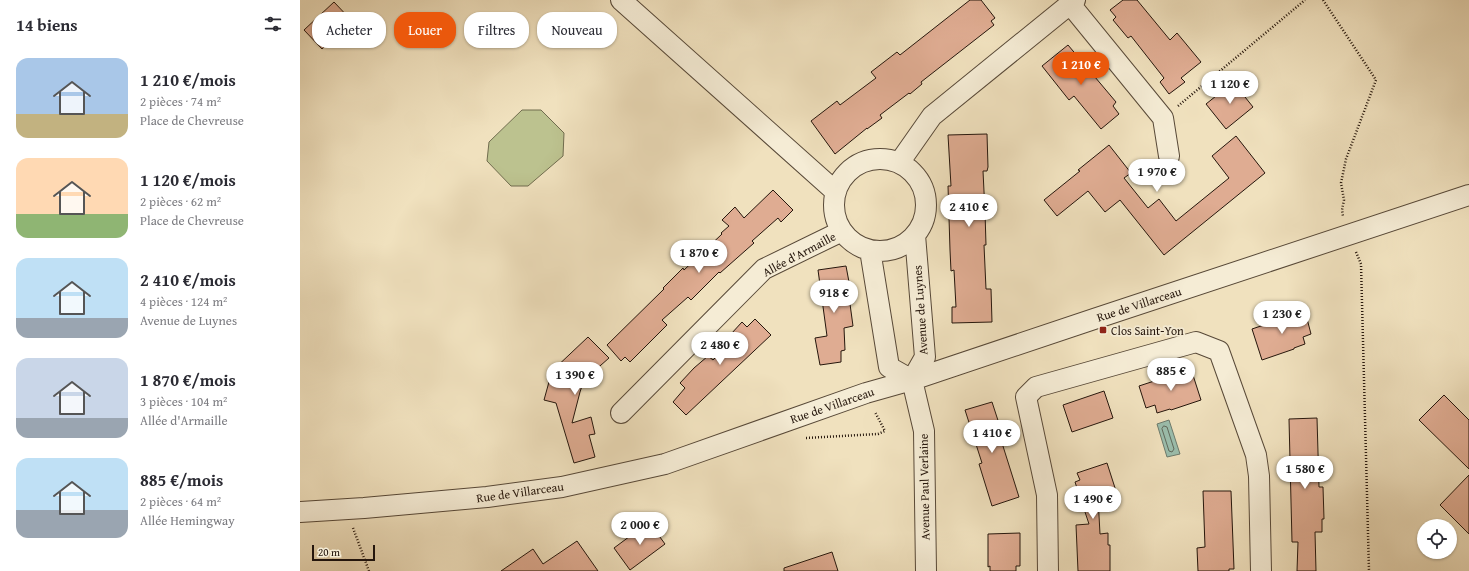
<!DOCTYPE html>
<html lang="fr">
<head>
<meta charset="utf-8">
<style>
  body { margin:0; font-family:"Gentium Book Plus",serif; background:#f2f2f3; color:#2b2b33; height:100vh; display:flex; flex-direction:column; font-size:15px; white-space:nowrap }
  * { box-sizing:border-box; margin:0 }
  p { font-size:13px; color:#7c7c81 }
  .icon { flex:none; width:22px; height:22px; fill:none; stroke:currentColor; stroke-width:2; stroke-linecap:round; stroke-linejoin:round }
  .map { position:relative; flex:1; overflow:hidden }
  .panel { display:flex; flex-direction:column; background:#fff; width:300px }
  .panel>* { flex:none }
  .guide { position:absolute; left:12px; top:12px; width:380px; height:36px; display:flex; gap:8px }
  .fabs { position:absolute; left:1117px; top:519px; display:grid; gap:8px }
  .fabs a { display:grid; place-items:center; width:40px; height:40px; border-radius:50%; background:#fff; box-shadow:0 1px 3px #0004; font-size:20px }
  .scale { position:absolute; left:12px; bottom:10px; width:63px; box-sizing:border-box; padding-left:4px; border:2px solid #25160c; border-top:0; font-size:11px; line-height:14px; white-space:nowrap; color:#25160c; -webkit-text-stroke:3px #f5ecd5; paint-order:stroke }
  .price { position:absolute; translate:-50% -34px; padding:0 9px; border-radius:14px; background:#fff; color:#222; font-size:13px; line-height:26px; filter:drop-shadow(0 1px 2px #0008) }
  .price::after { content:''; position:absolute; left:50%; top:24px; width:12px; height:9px; margin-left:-6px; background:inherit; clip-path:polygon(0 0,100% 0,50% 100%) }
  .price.active { background:#ea580c; color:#fff }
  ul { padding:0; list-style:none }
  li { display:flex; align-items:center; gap:12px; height:100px; padding:0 16px }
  li span { display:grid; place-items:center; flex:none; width:112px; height:80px; border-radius:12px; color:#555 }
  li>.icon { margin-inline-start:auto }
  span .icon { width:48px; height:48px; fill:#fffc; stroke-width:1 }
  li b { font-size:17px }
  h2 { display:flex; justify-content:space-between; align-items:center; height:48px; padding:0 16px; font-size:17px }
  .tag { padding:0 14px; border-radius:16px; background:#fff; box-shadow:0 1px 3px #0004; font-size:14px; line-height:36px }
  .tag.active { background:#ea580c; color:#fff }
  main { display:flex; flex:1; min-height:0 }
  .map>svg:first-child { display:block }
  .green { fill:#bcc28f; stroke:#706c4e }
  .water { fill:#9bbead; stroke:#6c7b6d }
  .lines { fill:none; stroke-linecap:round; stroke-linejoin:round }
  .shore { stroke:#606a5c; stroke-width:1 }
  .building { fill:#dfac92; stroke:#25160c }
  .minor-casing { stroke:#584938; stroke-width:22 }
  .path { stroke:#25160c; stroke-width:2.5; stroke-dasharray:1 2; stroke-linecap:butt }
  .minor { stroke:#f5ecd5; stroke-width:20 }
  .poi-dot { fill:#8f2418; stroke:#f5ecd5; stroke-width:1.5 }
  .labels { text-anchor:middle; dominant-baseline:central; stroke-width:3.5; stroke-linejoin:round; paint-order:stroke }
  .street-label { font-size:12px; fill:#25160c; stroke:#f5ecd5 }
  .poi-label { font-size:12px; fill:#25160c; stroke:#f5ecd5; text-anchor:start }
</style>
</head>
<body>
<main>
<section class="panel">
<h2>14 biens<svg class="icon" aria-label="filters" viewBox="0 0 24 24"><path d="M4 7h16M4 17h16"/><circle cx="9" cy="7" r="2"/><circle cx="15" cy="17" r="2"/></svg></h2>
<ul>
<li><span style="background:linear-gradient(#a9c7e8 70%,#c2b280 0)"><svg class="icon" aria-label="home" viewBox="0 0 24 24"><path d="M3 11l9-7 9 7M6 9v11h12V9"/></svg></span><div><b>1 210 €/mois</b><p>2 pièces · 74 m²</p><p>Place de Chevreuse</p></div></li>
<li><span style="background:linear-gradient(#ffd9b3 70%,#8fb573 0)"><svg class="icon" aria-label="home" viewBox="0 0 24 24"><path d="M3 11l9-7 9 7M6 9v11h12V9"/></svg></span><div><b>1 120 €/mois</b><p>2 pièces · 62 m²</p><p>Place de Chevreuse</p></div></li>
<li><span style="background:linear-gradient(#bfe0f5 75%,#9aa5b1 0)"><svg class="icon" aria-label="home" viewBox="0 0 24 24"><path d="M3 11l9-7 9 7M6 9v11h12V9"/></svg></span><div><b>2 410 €/mois</b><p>4 pièces · 124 m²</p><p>Avenue de Luynes</p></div></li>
<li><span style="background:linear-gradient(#c9d6e8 75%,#9aa5b1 0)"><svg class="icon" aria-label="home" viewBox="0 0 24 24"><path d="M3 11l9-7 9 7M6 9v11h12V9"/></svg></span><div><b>1 870 €/mois</b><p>3 pièces · 104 m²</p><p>Allée d'Armaille</p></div></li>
<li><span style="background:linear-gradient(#bfe0f5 65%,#9aa5b1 0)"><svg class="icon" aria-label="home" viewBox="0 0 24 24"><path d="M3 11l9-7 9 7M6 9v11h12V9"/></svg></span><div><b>885 €/mois</b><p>2 pièces · 64 m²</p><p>Allée Hemingway</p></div></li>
</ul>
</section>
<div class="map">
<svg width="1169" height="571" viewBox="0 0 1169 571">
  <rect width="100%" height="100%" fill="#f0e1be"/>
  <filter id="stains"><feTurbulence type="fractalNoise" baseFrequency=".005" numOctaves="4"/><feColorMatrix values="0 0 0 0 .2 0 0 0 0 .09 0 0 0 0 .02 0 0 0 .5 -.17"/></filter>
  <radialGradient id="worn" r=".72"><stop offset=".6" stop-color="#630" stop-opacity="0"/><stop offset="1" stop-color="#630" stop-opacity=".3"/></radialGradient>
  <!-- green -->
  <path class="green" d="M222,110H241L264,133L263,156L228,186H211L187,161L189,142Z"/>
  <!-- water -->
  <path class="water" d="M869,420L880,454L867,457L857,424Z"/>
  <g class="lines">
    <!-- shore -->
    <path class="shore" d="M864,426L867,427L874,449L872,452L869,451L862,429Z"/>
  </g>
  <!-- building -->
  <path class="building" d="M670,0H681L695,18L691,21L694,25L621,82L622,84L610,94L609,93L580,115L582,118L567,129V128L535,154L511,121L537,101L540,105L576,78L571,72L597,52L600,55Z
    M823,0H837L870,40L877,33L901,62L881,78L885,82L869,94L860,82L864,78L831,36L828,38L813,20L816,17L810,10Z
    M34,2L52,21L22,49L4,30Z
    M768,45L816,102L813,106L819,114L801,129L774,96L769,100L742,66Z
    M936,80L948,95L945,97L953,107L926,129L906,104Z
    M687,134L688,167L687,171H683L685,212L686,245H684L686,289H691L692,322L652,323V307H656L654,270L651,271L650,250L648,186H651L648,135Z
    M936,136L965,173L864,255L820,200L805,212L788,191L757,216L744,200L780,171L778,170L809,145L831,173L824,178L848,208L859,199L876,221L929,178L912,156Z
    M473,190L493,210L481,222L478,218L452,241L454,243L420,273L419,272L391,300L388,297L362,320L367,325L330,362L325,357L321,361L307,345L364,289L363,288L383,268L384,270L422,234L421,233L429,226L422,220L435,207L444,218Z
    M546,266L549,282H547L553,326L544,328L545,350L541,351V362L520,365L515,338L527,336L518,270Z
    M1005,311L1011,334L1003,337L1005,344L994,348V349L962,360L952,329Z
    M455,319L471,335L386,415L373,402L385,388L380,383L394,368L408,356L413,360L435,338L431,334L442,322L447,327Z
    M288,337L309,358L284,380L280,392L272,423L291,417L295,434L289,435L295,457L274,463L256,403L244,400L252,371Z
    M891,369L901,400L871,410L870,409L857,413L855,405L846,408L839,386Z
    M804,391L813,418L772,432L763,405Z
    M1144,395L1169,420V469L1119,420Z
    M692,402L705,442L702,443L719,497L692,506L679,464L682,463L665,410Z
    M1017,418L1019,487H1023L1024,519H1022V532H1015L1016,571H997L998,542H992L989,419Z
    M807,463L816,491L798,497L800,534L808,533V545H810V571H778L776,525L789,524L775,482L780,480L777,473Z
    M1169,475V534L1140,505Z
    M903,491H931L934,569H929V571H898L897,548L905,547Z
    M349,522L365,544L330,570L314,548Z
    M720,533V566H716V571H690V566L688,567V534Z
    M277,541L298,571H201L233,549L243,564Z
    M532,552L538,571H484V568Z"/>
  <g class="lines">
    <defs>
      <path id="minor" d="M321,0L536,192
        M770,4L863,118L869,156
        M534 205a46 46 0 1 1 92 0a46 46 0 1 1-92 0Z
        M599,163L632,116L775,0
        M570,250L589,367L612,380
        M612,380L624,431L626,571
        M612,380L625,357L615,235
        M321,413L464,269L542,231
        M0,512L64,508L187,497L262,487L365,464L566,393L612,380L794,319L1169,195
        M748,571L747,495L726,397L736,387L896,342L919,351L956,455L959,476L961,571"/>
    </defs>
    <!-- minor casing -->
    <use href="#minor" class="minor-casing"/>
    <!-- path -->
    <path class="path" d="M1023,0L1076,80L1046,159L1041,183L1044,200L1042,210L1043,216
      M878,106L1005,0
      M1056,252L1061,264L1069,571
      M506,438L578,434L585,431L575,412
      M53,528L69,571"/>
    <!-- minor -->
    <use href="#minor" class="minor"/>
  </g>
  <!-- markers -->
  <rect class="poi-dot" x="799" y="326" width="8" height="8" rx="2"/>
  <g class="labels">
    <!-- street labels -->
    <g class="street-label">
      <text transform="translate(499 254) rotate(-28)">Allée d'Armaille</text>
      <text transform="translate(839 304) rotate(-18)">Rue de Villarceau</text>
      <text transform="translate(620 310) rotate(-94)">Avenue de Luynes</text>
      <text transform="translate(532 405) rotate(-19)">Rue de Villarceau</text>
      <text transform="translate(624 487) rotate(-91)">Avenue Paul Verlaine</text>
      <text transform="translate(220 492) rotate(-8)">Rue de Villarceau</text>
    </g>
    <!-- poi labels -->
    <g class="poi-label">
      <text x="811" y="330">Clos Saint-Yon</text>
    </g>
  </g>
  <rect width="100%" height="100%" filter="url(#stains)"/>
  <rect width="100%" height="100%" fill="url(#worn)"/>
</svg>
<div class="fabs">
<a><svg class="icon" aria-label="locate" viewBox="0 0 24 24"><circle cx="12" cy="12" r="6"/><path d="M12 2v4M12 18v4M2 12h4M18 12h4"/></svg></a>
</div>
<div class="scale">20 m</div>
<b class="price active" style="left:781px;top:86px">1 210 €</b>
<b class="price" style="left:930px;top:105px">1 120 €</b>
<b class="price" style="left:857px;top:193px">1 970 €</b>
<b class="price" style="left:669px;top:228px">2 410 €</b>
<b class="price" style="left:399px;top:274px">1 870 €</b>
<b class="price" style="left:534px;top:314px">918 €</b>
<b class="price" style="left:982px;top:335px">1 230 €</b>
<b class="price" style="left:420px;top:366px">2 480 €</b>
<b class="price" style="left:871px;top:392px">885 €</b>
<b class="price" style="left:275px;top:396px">1 390 €</b>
<b class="price" style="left:692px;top:454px">1 410 €</b>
<b class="price" style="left:1005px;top:490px">1 580 €</b>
<b class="price" style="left:793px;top:520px">1 490 €</b>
<b class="price" style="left:340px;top:546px">2 000 €</b>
<div class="guide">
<a class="tag">Acheter</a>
<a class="tag active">Louer</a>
<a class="tag">Filtres</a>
<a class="tag">Nouveau</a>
</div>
</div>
</main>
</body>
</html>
